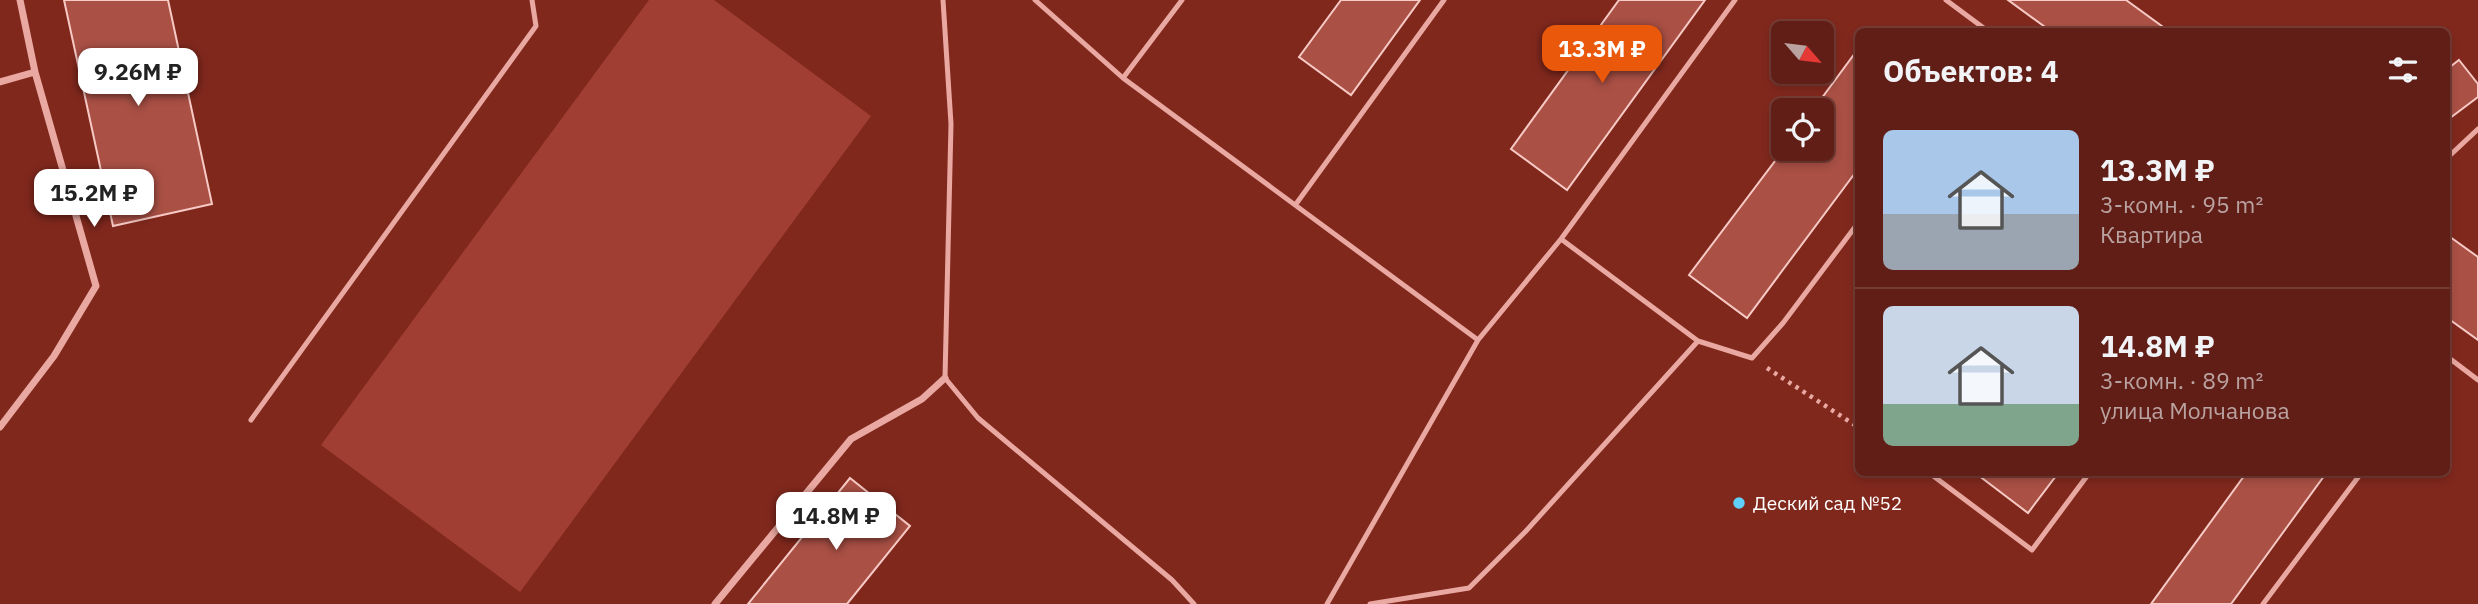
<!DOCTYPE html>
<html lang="ru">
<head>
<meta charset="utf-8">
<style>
  body { margin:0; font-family:"IBM Plex Sans",sans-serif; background:#6a2b23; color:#f1f3f6; height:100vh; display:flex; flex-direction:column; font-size:26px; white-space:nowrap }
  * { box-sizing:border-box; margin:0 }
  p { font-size:23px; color:#baa2a1 }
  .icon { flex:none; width:38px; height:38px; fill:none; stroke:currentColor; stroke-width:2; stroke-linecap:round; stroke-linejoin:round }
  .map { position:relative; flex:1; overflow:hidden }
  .drawer { position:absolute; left:1855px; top:28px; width:595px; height:448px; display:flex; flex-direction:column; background:#611e16; border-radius:10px; box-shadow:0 4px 10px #0003,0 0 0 2px #753c35 }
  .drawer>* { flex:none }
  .needle { width:46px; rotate:118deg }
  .controls { position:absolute; left:1771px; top:21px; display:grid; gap:14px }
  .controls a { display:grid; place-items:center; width:63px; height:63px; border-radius:10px; background:#611e16; box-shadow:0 4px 10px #0003,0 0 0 2px #753c35; font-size:35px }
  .price { position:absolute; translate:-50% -60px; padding:0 16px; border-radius:14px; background:#fff; color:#222; font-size:23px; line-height:46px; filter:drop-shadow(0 2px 4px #0008) }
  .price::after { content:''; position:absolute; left:50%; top:42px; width:21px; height:16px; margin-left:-10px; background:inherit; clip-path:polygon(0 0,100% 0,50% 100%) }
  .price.selected { background:#ea580c; color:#fff }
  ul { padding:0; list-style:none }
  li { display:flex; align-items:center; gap:21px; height:175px; padding:0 28px }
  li+li { border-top:2px solid #753c35 }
  li span { display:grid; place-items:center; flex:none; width:196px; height:140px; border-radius:10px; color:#555 }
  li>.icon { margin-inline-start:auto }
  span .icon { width:84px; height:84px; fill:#fffc; stroke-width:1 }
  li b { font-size:30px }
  h2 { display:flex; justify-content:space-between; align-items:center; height:84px; padding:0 28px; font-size:30px }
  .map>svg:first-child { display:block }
  .green { fill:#a13e33 }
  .building { fill:#aa5045; stroke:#f7cac5; stroke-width:2 }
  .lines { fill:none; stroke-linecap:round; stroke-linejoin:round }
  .path { stroke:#e9a8a1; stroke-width:4.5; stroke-dasharray:3.5 5; stroke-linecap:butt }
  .lane { stroke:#e9a8a1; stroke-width:5 }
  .street { stroke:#e9a8a1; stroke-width:7 }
  .poi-dot { fill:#5fd0f9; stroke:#81281d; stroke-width:2.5 }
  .labels { text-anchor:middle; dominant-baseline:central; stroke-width:6; stroke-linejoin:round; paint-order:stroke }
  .poi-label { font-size:19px; fill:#fff; stroke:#81281d; text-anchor:start }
</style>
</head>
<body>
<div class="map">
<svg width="2478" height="604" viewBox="0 0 2478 604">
  <rect width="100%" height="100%" fill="#81281d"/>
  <!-- green -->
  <path class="green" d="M649,0H714L871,116L520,592L321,445Z"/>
  <!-- building -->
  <path class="building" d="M64,0H168L212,204L113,226Z
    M1341,0H1420L1351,95L1299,57Z
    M1619,0H1705L1567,190L1511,149Z
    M2008,0H2126L2170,32H2052Z
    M1858,49V169L1747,318L1689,275L1784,149H1822V110H1813Z
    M2459,60L2478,84V97L2446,121V70Z
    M2446,234L2478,257V340L2446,317Z
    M1974,472H2059L2028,513Z
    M2247,472H2327L2231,604H2151Z
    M850,478L910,526L847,604H748Z"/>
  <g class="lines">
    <!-- path -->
    <path class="path" d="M1767,368L1858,427"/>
    <!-- lane -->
    <path class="lane" d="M943,0L951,124L945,378L978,418L1172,580L1194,604
      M1035,0L1123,78L1478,340L1561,239L1735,0
      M1946,0L1989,32
      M1123,78L1182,0
      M2446,159L2478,129
      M1296,204L1444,0
      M1698,341L1752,358L1783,323L1858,223
      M2449,358L2478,380
      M251,420L536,26L532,0
      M1928,472L2032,550L2090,472
      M1327,604L1478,340
      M1370,604L1469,588L1525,532L1698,341L1561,239
      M2263,604L2362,472"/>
    <!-- street -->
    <path class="street" d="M0,82L35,72
      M0,427L54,356L96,286L35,72L20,0
      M715,604L851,439L922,399L945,378"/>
  </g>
  <!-- markers -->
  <circle class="poi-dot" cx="1739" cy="503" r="7"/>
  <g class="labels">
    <!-- poi labels -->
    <g class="poi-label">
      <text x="1753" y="503">Деский сад №52</text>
    </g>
  </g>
</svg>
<div class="controls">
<a><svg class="needle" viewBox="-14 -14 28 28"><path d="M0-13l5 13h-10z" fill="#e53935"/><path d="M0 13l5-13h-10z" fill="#baa2a1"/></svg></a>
<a><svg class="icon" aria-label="locate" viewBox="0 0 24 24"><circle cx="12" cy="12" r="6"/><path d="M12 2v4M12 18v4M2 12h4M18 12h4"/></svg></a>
</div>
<b class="price selected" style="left:1602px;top:85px">13.3M ₽</b>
<b class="price" style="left:138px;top:108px">9.26M ₽</b>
<b class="price" style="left:94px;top:229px">15.2M ₽</b>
<b class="price" style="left:836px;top:552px">14.8M ₽</b>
<section class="drawer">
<h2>Объектов: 4<svg class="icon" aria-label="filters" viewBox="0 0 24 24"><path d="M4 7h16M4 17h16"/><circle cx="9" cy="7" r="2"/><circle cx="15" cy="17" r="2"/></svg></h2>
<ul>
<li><span style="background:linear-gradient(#a9c7e8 60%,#9aa5b1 0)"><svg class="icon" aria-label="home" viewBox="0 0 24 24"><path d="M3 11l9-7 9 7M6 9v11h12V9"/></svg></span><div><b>13.3M ₽</b><p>3-комн. · 95 m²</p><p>Квартира</p></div></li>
<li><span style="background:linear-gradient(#c9d6e8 70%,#7fa58c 0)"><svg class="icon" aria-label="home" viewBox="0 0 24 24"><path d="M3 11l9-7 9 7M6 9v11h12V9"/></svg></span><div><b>14.8M ₽</b><p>3-комн. · 89 m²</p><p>улица Молчанова</p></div></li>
</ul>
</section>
</div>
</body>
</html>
